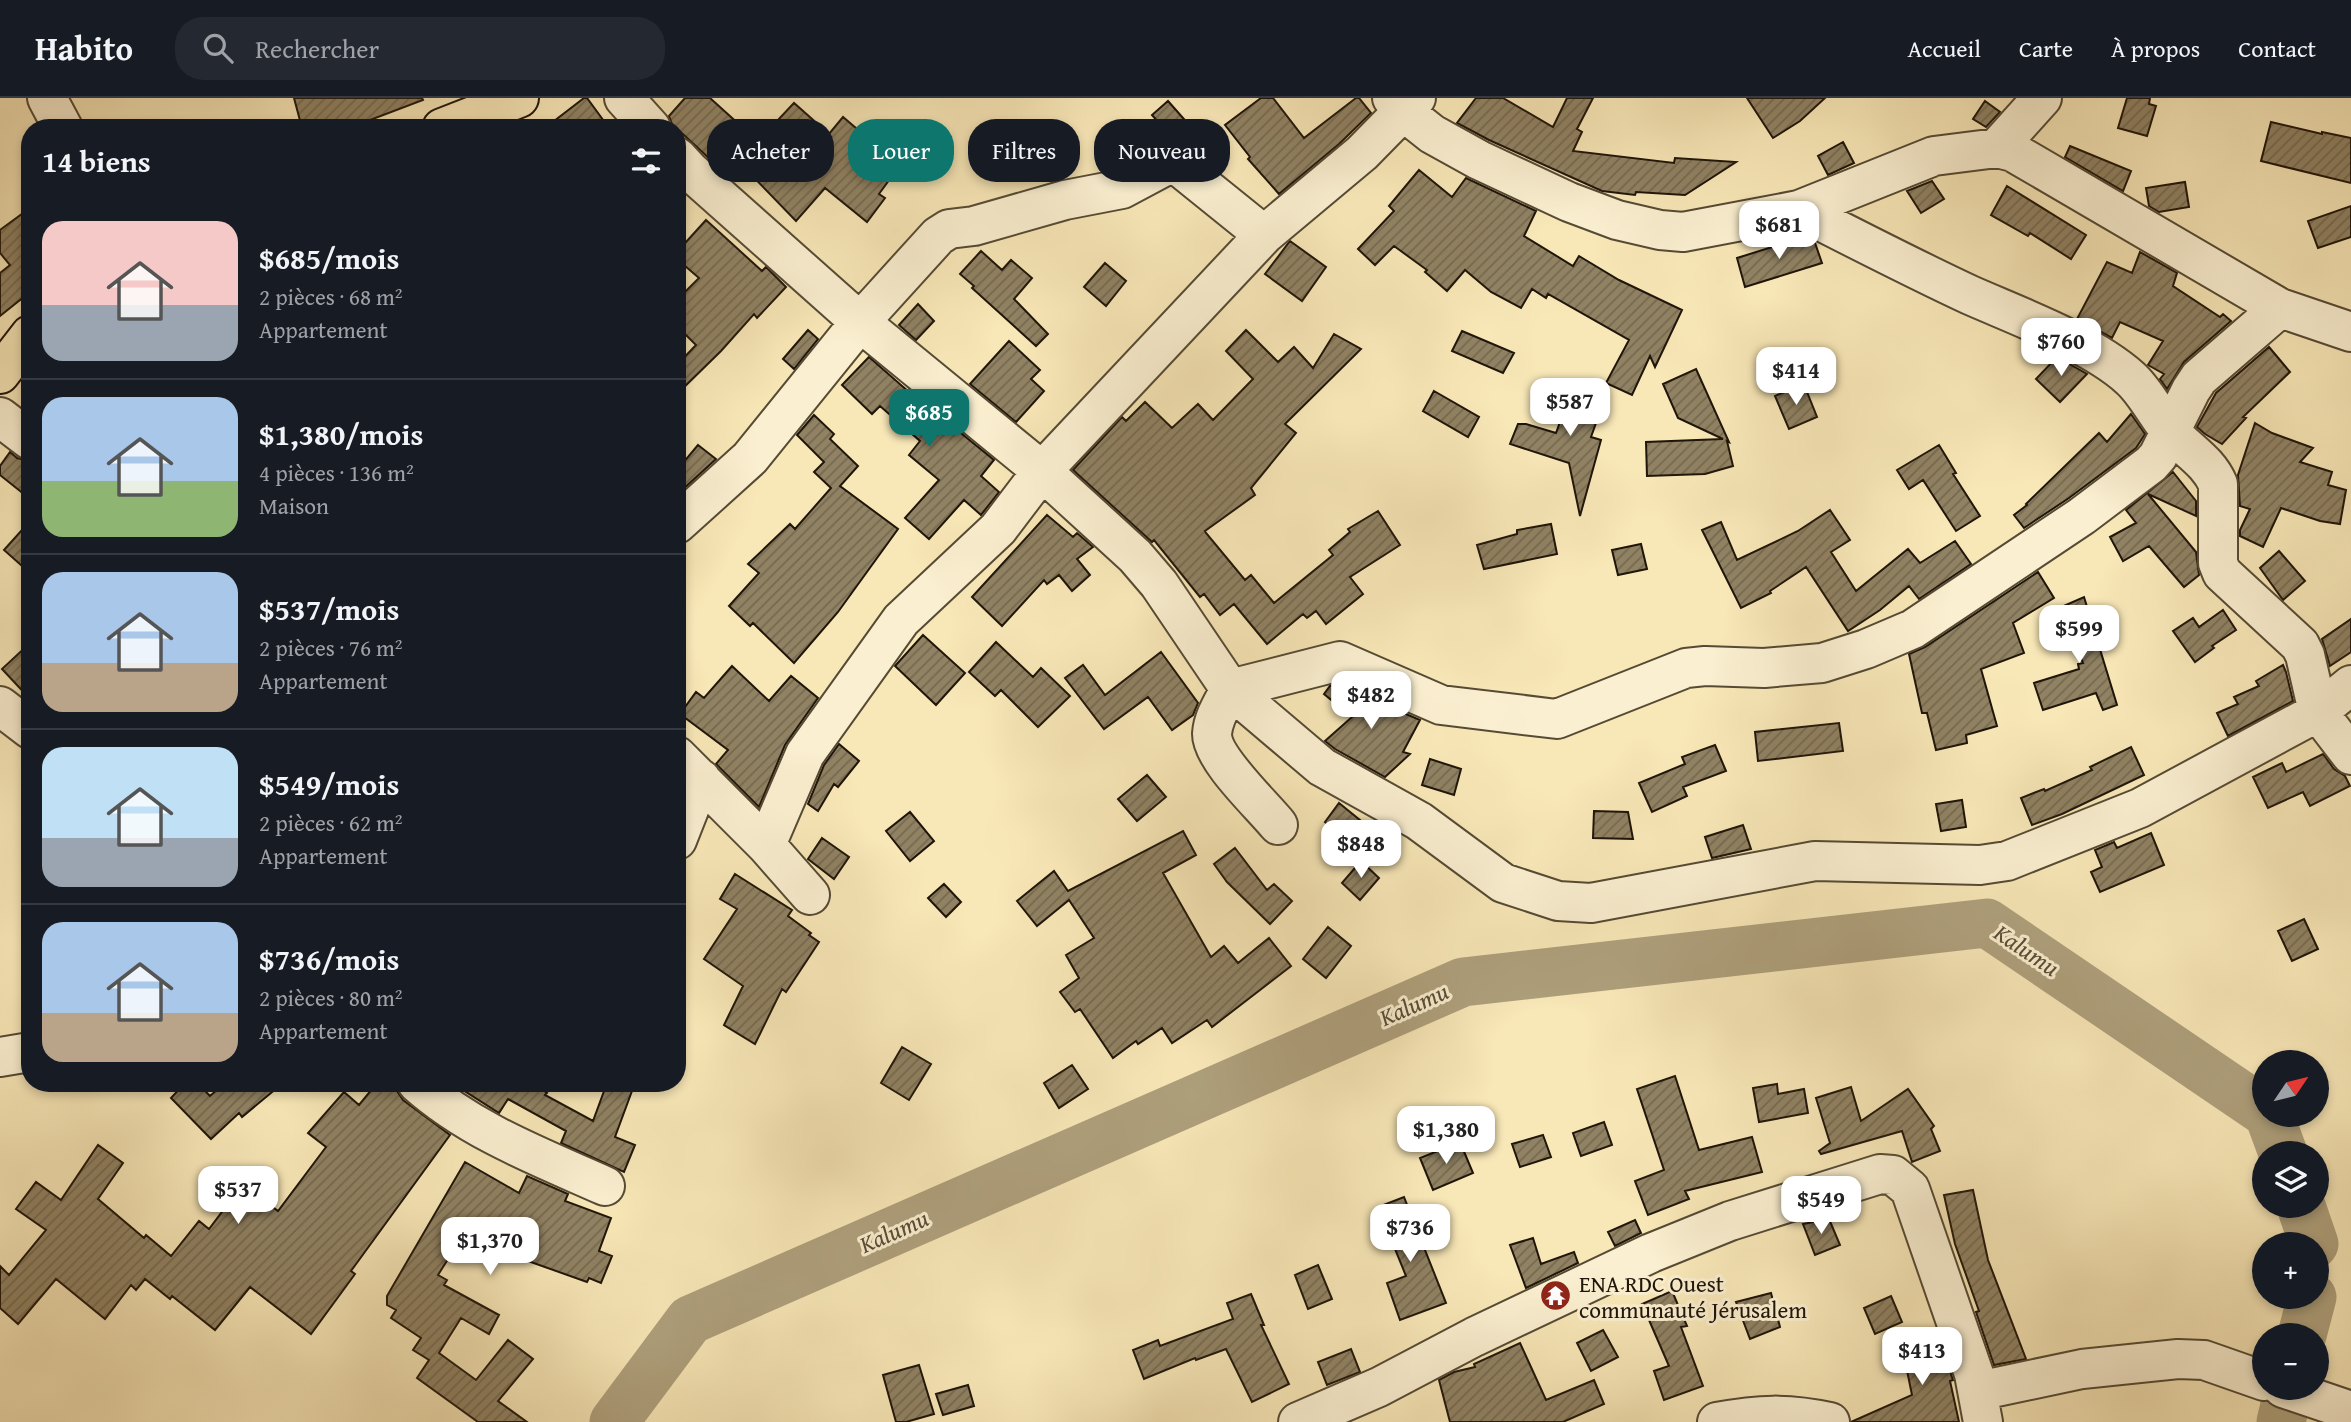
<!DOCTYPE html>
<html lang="fr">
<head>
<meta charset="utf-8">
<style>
  body { margin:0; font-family:"Gentium Book Plus",serif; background:#242831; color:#f1f3f6; height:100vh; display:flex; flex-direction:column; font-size:26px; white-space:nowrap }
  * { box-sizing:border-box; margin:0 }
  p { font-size:23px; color:#9ea1a6 }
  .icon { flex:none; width:38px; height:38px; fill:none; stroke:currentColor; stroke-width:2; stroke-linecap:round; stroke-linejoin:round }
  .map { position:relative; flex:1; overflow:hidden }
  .side { position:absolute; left:21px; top:21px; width:665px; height:973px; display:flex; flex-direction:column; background:#171b24; border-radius:28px; box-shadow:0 4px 10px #0003 }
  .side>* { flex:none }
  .guide { position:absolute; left:707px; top:21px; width:665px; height:63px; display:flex; gap:14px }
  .needle { width:46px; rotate:55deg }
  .controls { position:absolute; left:2252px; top:952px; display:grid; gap:14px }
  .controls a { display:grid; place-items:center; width:77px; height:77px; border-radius:50%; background:#171b24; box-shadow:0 4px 10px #0003; font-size:35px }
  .price { position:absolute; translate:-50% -60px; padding:0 16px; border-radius:14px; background:#fff; color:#222; font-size:23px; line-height:46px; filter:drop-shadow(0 2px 4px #0008) }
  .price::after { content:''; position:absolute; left:50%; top:42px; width:21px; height:16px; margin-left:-10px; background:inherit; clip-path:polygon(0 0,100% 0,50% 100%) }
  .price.selected { background:#0f766e; color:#fff }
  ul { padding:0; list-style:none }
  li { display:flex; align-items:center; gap:21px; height:175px; padding:0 21px }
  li+li { border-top:2px solid #363941 }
  li span { display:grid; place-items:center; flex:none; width:196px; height:140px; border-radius:21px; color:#555 }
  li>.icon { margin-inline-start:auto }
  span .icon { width:84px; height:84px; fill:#fffc; stroke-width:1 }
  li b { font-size:30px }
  h2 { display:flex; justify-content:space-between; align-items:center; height:84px; padding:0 21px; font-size:30px }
  .chip { padding:0 24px; border-radius:28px; background:#171b24; box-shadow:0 4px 10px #0003; font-size:24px; line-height:63px }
  .chip.selected { background:#0f766e; color:#fff }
  header { display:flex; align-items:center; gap:42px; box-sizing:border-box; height:98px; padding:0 35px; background:#171b24; border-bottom:2px solid #363941 }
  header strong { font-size:33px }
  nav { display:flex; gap:38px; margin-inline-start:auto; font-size:24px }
  .search { width:490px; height:63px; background:#242831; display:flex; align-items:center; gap:18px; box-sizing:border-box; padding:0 24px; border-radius:28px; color:#9ea1a6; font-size:26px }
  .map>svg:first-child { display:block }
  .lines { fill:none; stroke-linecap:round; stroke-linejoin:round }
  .river { stroke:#aea07c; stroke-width:49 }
  .building { fill:url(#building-hatch); stroke:#1f1509; stroke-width:2 }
  .minor-casing { stroke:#554a34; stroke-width:42 }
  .major-casing { stroke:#1f1509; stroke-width:42 }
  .minor { stroke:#faefd0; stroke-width:38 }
  .major { stroke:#f8e7b7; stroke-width:38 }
  .labels { text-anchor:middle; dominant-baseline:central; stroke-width:6; stroke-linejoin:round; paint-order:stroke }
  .poi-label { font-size:23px; fill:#1f1509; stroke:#faefd0; text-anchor:start }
  .water-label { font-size:24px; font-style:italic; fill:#584d37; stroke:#faefd0 }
</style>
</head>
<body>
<header>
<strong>Habito</strong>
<div class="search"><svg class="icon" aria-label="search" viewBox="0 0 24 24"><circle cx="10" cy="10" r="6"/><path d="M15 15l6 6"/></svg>Rechercher</div>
<nav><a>Accueil</a><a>Carte</a><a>À propos</a><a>Contact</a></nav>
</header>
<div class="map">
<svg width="2351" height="1324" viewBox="0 0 2351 1324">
  <defs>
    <pattern id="building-hatch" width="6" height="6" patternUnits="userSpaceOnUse" patternTransform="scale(1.75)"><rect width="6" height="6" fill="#908263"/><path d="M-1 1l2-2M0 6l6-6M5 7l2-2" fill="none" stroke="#756950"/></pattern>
  </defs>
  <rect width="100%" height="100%" fill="#f8e7b7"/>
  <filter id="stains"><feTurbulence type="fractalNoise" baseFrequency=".00286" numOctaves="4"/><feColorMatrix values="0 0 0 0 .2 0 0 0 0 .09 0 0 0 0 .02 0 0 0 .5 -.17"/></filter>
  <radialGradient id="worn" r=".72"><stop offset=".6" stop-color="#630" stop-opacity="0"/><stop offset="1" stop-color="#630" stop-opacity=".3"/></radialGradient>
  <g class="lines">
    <!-- river -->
    <path class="river" d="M2269,1017L2283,1055
      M2301,1108L2314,1146
      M2302,1237L2312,1199
      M614,1324L690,1222L1463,884L1987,825L2264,1013
      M2281,1324L2289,1290"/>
  </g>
  <!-- building -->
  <path class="building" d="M294,0H422L423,2L349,30H302Z
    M584,0H587L609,30H545Z
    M685,0H710L752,38L756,34L762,39L794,5L829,36L843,19L884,54L891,45L908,56L879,96L885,100L867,124L825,90L796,123L738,63L726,76L672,26L669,18Z
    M1261,0H1273L1304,40L1356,0H1359L1371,15L1339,46L1279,96L1248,61L1250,59L1225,27Z
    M1476,0H1503L1553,29L1567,0H1593L1577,31L1582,34L1573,53L1674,65L1675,60L1736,64L1685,97L1636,94L1635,97L1602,93L1489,42L1457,25Z
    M1747,0H1825L1800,23L1773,40Z
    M2127,0H2150L2149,6L2156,8L2147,38L2118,30Z
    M1168,3L1190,28L1174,42L1152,17Z
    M1985,3L2000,14L1986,29L1973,21Z
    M2271,24L2322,36V34L2351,40V85L2261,63Z
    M1843,44L1854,65L1828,77L1818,58Z
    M1123,46L1136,59L1115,70L1107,62Z
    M2070,48L2131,73L2123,93L2065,59Z
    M1419,72L1452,99L1466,80L1536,113L1524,138L1573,168L1579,158L1619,182L1682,212L1655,269L1650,258L1632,297L1606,285L1629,242L1548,196L1546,200L1532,191L1521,210L1491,194L1465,172L1447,193L1425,174L1427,172L1394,148L1375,167L1358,151L1394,113L1389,108Z
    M1932,83L1944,101L1921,115L1907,93Z
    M2185,84L2189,109L2159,114L2149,108L2146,90Z
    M2007,88L2086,137L2071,161L2030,135L2028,138L1991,117Z
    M2351,108V139L2318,150L2308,123Z
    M30,110V194L0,218V175L10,167L0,155V132Z
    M706,122L762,173L766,169L786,189L757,220L754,216L721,253L677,296V267L696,247L677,228V202L699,180L677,161V154Z
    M1804,139L1815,145L1822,165L1745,189L1737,160Z
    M1290,143L1326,169L1302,203L1265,176Z
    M981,153L1002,172L1011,162L1032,180L1014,201L1048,236L1036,248L972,190L974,188L960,176Z
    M2140,154L2177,175L2173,188L2220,219L2223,216L2231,223L2184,264L2167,291L2160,281L2164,276L2148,267L2163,243L2120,224L2112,240L2077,221L2107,164L2132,175Z
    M1105,165L1126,183L1106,208L1084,189Z
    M918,206L934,223L916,242L899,227Z
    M808,232L818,241L794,271L783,261Z
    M1246,232L1278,264L1294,249L1313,270L1334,236L1361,251L1285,326L1296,335L1251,390L1255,397L1205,433L1206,435L1245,482L1251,477L1274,505L1333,457L1329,452L1350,434L1348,431L1378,413L1400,447L1350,479L1363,496L1326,526L1316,513L1307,520L1303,516L1267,546L1234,506L1220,517L1204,496L1200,499L1154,442L1152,444L1073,372L1122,319L1126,323L1145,304L1172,330L1198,306L1213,322L1253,281L1226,253Z
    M1462,233L1514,255L1503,275L1452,253Z
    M1009,243L1040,272L1031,281L1044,293L1016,324L970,286Z
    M2269,249L2290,274L2243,319L2246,320L2222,346L2205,336L2197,329L2216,295Z
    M869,259L918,302L919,301L994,362L981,378L999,394L981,417L964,402L929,441L905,420L939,382L909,357L920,343L880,308L872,316L842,287Z
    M2057,259L2087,276L2060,304L2036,281Z
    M1696,271L1729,344L1727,343L1733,368L1705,376L1647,378L1646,344L1723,341L1678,320L1663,286Z
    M1574,285L1606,297L1591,339L1601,342L1580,418L1569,365L1510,346L1518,326H1526L1556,335Z
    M1796,289H1805L1817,319L1789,331L1775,298Z
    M1434,293L1479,319L1468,339L1423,313Z
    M2131,316L2145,336L2136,350L2069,400L2024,430L2014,417L2027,407L2026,406L2099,335L2107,344Z
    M814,317L834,336L830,341L858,368L840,388L898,431L838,514L794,565L753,525L750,528L729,508L759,475L748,466L790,426L795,431L831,390L814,374L824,364L797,337Z
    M2255,325L2272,335L2313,350L2300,364L2332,374L2328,387L2346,392L2340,426L2320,423L2281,410L2263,449L2240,438V432L2250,411L2240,408L2238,377Z
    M698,347L716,361L680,394L677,391V372Z
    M1939,347L1956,375L1953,376L1980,418L1956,433L1923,382L1909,391L1897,372Z
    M10,354L17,360L30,363V401L0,377V368Z
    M2173,374L2196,403V418L2148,396L2196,454L2199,477L2184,489L2149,448L2123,463L2110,439L2136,425L2126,412Z
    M1830,412L1850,442L1831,454L1856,493L1908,451L1920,465L1955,443L1971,466L1919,501L1909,488L1880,512L1848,533L1806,469L1770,493L1771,495L1741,510L1702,432L1721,424L1737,462L1798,433Z
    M1047,417L1073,439L1077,435L1093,449L1077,461L1090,477L1072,493L1059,477L1047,486L1044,482L1002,528L972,499Z
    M30,423V475L4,452Z
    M1551,426L1557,456L1484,471L1477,447L1517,436V432Z
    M1641,446L1647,471L1618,477L1612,452Z
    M2279,453L2305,483L2283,502L2260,470Z
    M2038,474L2054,500L2013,525L2024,555L1981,571L1997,628L1966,637L1967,645L1936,652L1927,615H1922L1909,556L1925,549Z
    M2084,499L2117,607L2103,612L2096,595L2043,612L2034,585L2079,571L2078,566L2083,565L2059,510Z
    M2223,512L2236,532L2212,548L2214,550L2195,564L2173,533L2193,520L2199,529Z
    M2351,521V554L2330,568L2322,541Z
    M923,537L965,575L936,607L895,568Z
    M996,544L1033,579L1041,570L1070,598L1038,629L1001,592L995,598L969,574Z
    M30,545V601L2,571Z
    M1161,554L1198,605L1193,617L1172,632L1148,599L1104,631L1065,580L1083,567L1105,597Z
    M2283,567L2286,574L2293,603L2228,638L2217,615L2238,606L2234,599L2259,588L2256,583Z
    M732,568L769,603L791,578L818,600L785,647L759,709L716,666L728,652L680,616L696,594L704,600Z
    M1338,586L1365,598L1382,613L1385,607L1420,622L1403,654L1410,656L1385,679L1335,651L1325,643L1352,619L1324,596L1330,588Z
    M1839,625L1843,653L1758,663L1755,634Z
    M839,646L859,663L838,689L834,686L818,713L808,706L824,667Z
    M1715,647L1726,673L1683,689L1687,698L1652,714L1639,685L1685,666L1682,659Z
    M2131,649L2144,677L2062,716L2032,727L2021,700L2044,691L2045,693L2092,672L2090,669Z
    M2323,656L2334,671L2345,678L2350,688L2310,708L2303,694L2268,710L2253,679L2282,665L2286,674Z
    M1430,661L1461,671L1454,697L1422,687Z
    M1147,677L1166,699L1137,723L1118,701Z
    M1962,702L1966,729L1941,733L1936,706Z
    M1339,705L1376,735L1379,731L1395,744L1377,767L1325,724Z
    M1594,713L1628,714L1633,741L1593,740Z
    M910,714L934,743L910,763L886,733Z
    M1743,727L1751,751L1712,760L1705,739Z
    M1183,733L1196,757L1163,775L1211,859L1224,848L1238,865L1269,840L1291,868L1212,929L1207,922L1172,945L1162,930L1138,946L1136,943L1113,960L1080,911L1075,914L1060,894L1079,880L1066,857L1094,840L1069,802L1037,828L1017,803L1054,773L1068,793Z
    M2151,735L2164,767L2100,794L2091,774L2102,769L2095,752L2114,744L2117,750Z
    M822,740L849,759L834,781L808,761Z
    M1235,750L1267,792L1274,786L1292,803L1270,826L1227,784L1214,766Z
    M1361,763L1379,780L1360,802L1342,785Z
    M735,776L792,812L788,818L811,835L809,837L819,844L786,894L782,891L755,946L724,927L743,888L704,861L737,811L720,801Z
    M944,786L961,804L946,819L928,800Z
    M2304,821L2318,851L2292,863L2278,833Z
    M1328,829L1351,848L1326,880L1303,861Z
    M902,949L931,966L909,1002L881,985Z
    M1072,967L1088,991L1059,1010L1044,985Z
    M1675,978L1699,1052L1752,1039L1762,1074L1685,1093L1689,1101L1648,1117L1635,1083L1664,1072L1637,991Z
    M185,985H197L210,998L225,985H283L242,1019L239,1015L211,1041L171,1000Z
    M377,985H396L397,993L403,1002L450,1037L351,1173L355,1176L311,1236L250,1189L215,1232L172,1198L170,1201L145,1181L136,1192L131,1187L105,1221L56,1181L18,1226L0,1210V1168L9,1177L46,1132L16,1111L36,1084L61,1102L98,1047L123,1065L98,1101L144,1140L146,1137L171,1158L199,1123L209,1131L243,1086L278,1113L326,1049L308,1035L344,994L359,1007Z
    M452,985H533L547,995L545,997L593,1023L607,985L632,993L615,1039L635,1047L624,1074L561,1045L566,1033L508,1001L499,1015Z
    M1777,986L1778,996L1804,991L1808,1015L1759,1024L1753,990Z
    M1851,989L1861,1023L1908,991L1934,1028L1931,1031L1940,1053L1912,1064L1902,1033L1821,1056L1819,1053L1830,1045L1816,1000Z
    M1604,1024L1612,1047L1581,1058L1573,1035Z
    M1543,1037L1551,1059L1520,1069L1512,1046Z
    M1460,1044L1473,1075L1433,1092L1420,1060Z
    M465,1064L519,1095L527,1078L568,1096L565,1103L611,1120L599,1153L612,1158L601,1185L589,1180L587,1184L514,1158L467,1131L438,1177L447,1182L444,1187L499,1217L489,1236L461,1220L439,1255L476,1282L508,1242L533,1261L498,1303L527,1324H478L417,1280L429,1262L413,1252L421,1240L391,1220L396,1212L387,1207V1198Z
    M1973,1092L1988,1162L2026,1261L1994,1267L1976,1214L1979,1213L1955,1146L1944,1097Z
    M1404,1099L1446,1205L1400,1222L1387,1185L1406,1178L1378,1109Z
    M1829,1121L1840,1147L1815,1157L1803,1126Z
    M1635,1122L1641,1135L1615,1148L1608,1134Z
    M1533,1140L1541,1166L1574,1154L1578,1165L1526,1190L1510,1147Z
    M1318,1167L1332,1201L1308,1211L1295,1177Z
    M1672,1193L1687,1228L1681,1229L1703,1288L1664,1302L1654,1273L1669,1268L1642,1206Z
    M1771,1195L1780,1229L1750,1241L1736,1204Z
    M1251,1196L1264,1227H1261L1289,1286L1252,1304L1226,1251L1196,1262L1195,1260L1144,1281L1133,1252L1158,1242L1160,1248L1233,1221L1227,1205Z
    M1891,1198L1902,1224L1875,1236L1864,1210Z
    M1603,1232L1618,1259L1591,1273L1577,1245Z
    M1937,1236L1953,1282L1950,1283L1959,1324H1851L1912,1297L1901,1243Z
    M1520,1245L1546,1302L1594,1282L1604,1306L1563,1324H1450L1439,1282L1454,1274L1475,1269L1474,1266Z
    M1351,1251L1360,1274L1327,1287L1318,1264Z
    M919,1267L934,1316L906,1324H896L883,1277Z
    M968,1287L974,1308L943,1317L936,1296Z"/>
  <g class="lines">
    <defs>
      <path id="minor" d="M47,0L63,30
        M624,0L651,30
        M1392,0L1403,13L1432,36L1479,62L1569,104L1617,122L1660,132L1683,134L1799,112L1934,58L1997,50L2013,54L2280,210L2351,234
        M1997,50L2042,0
        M677,59L689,72L860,224L1042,373L1135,458L1159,486L1230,591L1322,669L1419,723L1503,785L1558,803L1591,805L1815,763L1980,767L2007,763L2140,710L2318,614L2351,587
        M1799,112C1856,141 1912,170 1970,197C2020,219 2091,245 2130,280C2147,295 2157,319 2172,335C2188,353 2208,363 2218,386V465L2222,475L2300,547L2305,557L2318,614L2351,657
        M0,319L30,342
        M677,426L750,360L860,224L938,138L949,131L974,128L1065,102L1122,91L1167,67L1176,66L1264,137
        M0,608L30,631
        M677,658L766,747L810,797
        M1278,727C1262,707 1212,661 1212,636C1213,619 1223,605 1230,591L1340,563L1441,607L1557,621L1686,570L1705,568L1764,570L1822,565L1866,551L1913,531L2082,418L2151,366L2158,358L2191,292L2199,280L2280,210
        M677,742L701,681
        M766,747L805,656L901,522L998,431L1042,373L1264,137L1362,55L1416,0
        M0,959L30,954
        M417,985C471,1033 540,1059 605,1088
        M2283,1290L2351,1313
        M1978,1293L2082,1271L2178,1261L2204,1262L2264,1283
        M1298,1324L1379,1289L1474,1239L1651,1155L1730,1123L1880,1076L1893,1077L1910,1091L1974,1276L1983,1324
        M1717,1324C1759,1316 1788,1315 1830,1324"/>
      <path id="major" d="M442,30L519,0
        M0,276L30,237"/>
    </defs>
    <!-- minor casing -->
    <use href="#minor" class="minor-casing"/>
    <!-- major casing -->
    <use href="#major" class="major-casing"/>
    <!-- minor -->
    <use href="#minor" class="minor"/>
    <!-- major -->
    <use href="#major" class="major"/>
  </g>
  <!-- icons -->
  <defs>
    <symbol id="temple-disc" viewBox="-11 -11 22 22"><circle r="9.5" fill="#8f2418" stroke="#faefd0"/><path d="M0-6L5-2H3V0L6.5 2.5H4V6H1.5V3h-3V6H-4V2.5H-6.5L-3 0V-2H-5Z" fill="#fff"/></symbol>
  </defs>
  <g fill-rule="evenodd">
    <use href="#temple-disc" x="1538" y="1180" width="35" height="35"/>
  </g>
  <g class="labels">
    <!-- poi labels -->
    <g class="poi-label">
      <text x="1579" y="1185">ENA RDC Ouest<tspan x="1579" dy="26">communauté Jérusalem</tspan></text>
    </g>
    <!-- water labels -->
    <g class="water-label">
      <text transform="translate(2027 852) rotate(34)">Kalumu</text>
      <text transform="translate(1414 906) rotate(-24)">Kalumu</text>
      <text transform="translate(894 1133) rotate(-24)">Kalumu</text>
    </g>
  </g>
  <rect width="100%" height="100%" filter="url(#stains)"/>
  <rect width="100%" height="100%" fill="url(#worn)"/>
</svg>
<div class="controls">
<a><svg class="needle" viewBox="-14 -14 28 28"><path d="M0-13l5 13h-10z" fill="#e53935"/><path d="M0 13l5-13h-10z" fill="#9ea1a6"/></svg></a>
<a><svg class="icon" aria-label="layers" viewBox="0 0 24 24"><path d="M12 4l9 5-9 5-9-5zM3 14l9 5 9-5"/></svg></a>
<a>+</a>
<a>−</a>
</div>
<b class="price" style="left:1779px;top:163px">$681</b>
<b class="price" style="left:2061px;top:280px">$760</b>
<b class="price" style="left:1796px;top:309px">$414</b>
<b class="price" style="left:1570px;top:340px">$587</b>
<b class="price selected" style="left:929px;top:351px">$685</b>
<b class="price" style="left:2079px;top:567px">$599</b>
<b class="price" style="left:1371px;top:633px">$482</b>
<b class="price" style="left:1361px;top:782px">$848</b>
<b class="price" style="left:1446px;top:1068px">$1,380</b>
<b class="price" style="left:238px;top:1128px">$537</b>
<b class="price" style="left:1821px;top:1138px">$549</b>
<b class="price" style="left:1410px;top:1166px">$736</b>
<b class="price" style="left:490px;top:1179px">$1,370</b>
<b class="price" style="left:1922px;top:1289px">$413</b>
<div class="guide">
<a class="chip">Acheter</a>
<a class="chip selected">Louer</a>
<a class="chip">Filtres</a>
<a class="chip">Nouveau</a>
</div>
<section class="side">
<h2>14 biens<svg class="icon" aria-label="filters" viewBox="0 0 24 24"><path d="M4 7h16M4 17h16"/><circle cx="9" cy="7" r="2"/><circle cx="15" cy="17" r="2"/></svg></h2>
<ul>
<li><span style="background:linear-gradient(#f6c9c9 60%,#9aa5b1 0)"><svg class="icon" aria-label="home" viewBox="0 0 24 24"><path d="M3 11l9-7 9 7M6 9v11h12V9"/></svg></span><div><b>$685/mois</b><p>2 pièces · 68 m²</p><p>Appartement</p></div></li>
<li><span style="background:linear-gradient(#a9c7e8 60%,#8fb573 0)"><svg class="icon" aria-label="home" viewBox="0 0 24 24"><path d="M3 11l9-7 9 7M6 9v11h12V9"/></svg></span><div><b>$1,380/mois</b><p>4 pièces · 136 m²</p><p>Maison</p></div></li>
<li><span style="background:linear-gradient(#a9c7e8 65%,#b9a48a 0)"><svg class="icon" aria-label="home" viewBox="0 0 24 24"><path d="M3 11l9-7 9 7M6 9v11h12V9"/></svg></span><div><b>$537/mois</b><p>2 pièces · 76 m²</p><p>Appartement</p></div></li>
<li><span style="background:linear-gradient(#bfe0f5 65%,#9aa5b1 0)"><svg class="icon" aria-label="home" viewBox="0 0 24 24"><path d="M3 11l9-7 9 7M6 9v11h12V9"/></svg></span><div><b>$549/mois</b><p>2 pièces · 62 m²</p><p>Appartement</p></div></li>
<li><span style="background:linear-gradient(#a9c7e8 65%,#b9a48a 0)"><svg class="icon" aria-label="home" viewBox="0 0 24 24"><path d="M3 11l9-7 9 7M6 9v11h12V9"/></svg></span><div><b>$736/mois</b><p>2 pièces · 80 m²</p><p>Appartement</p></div></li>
</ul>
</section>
</div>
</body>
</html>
